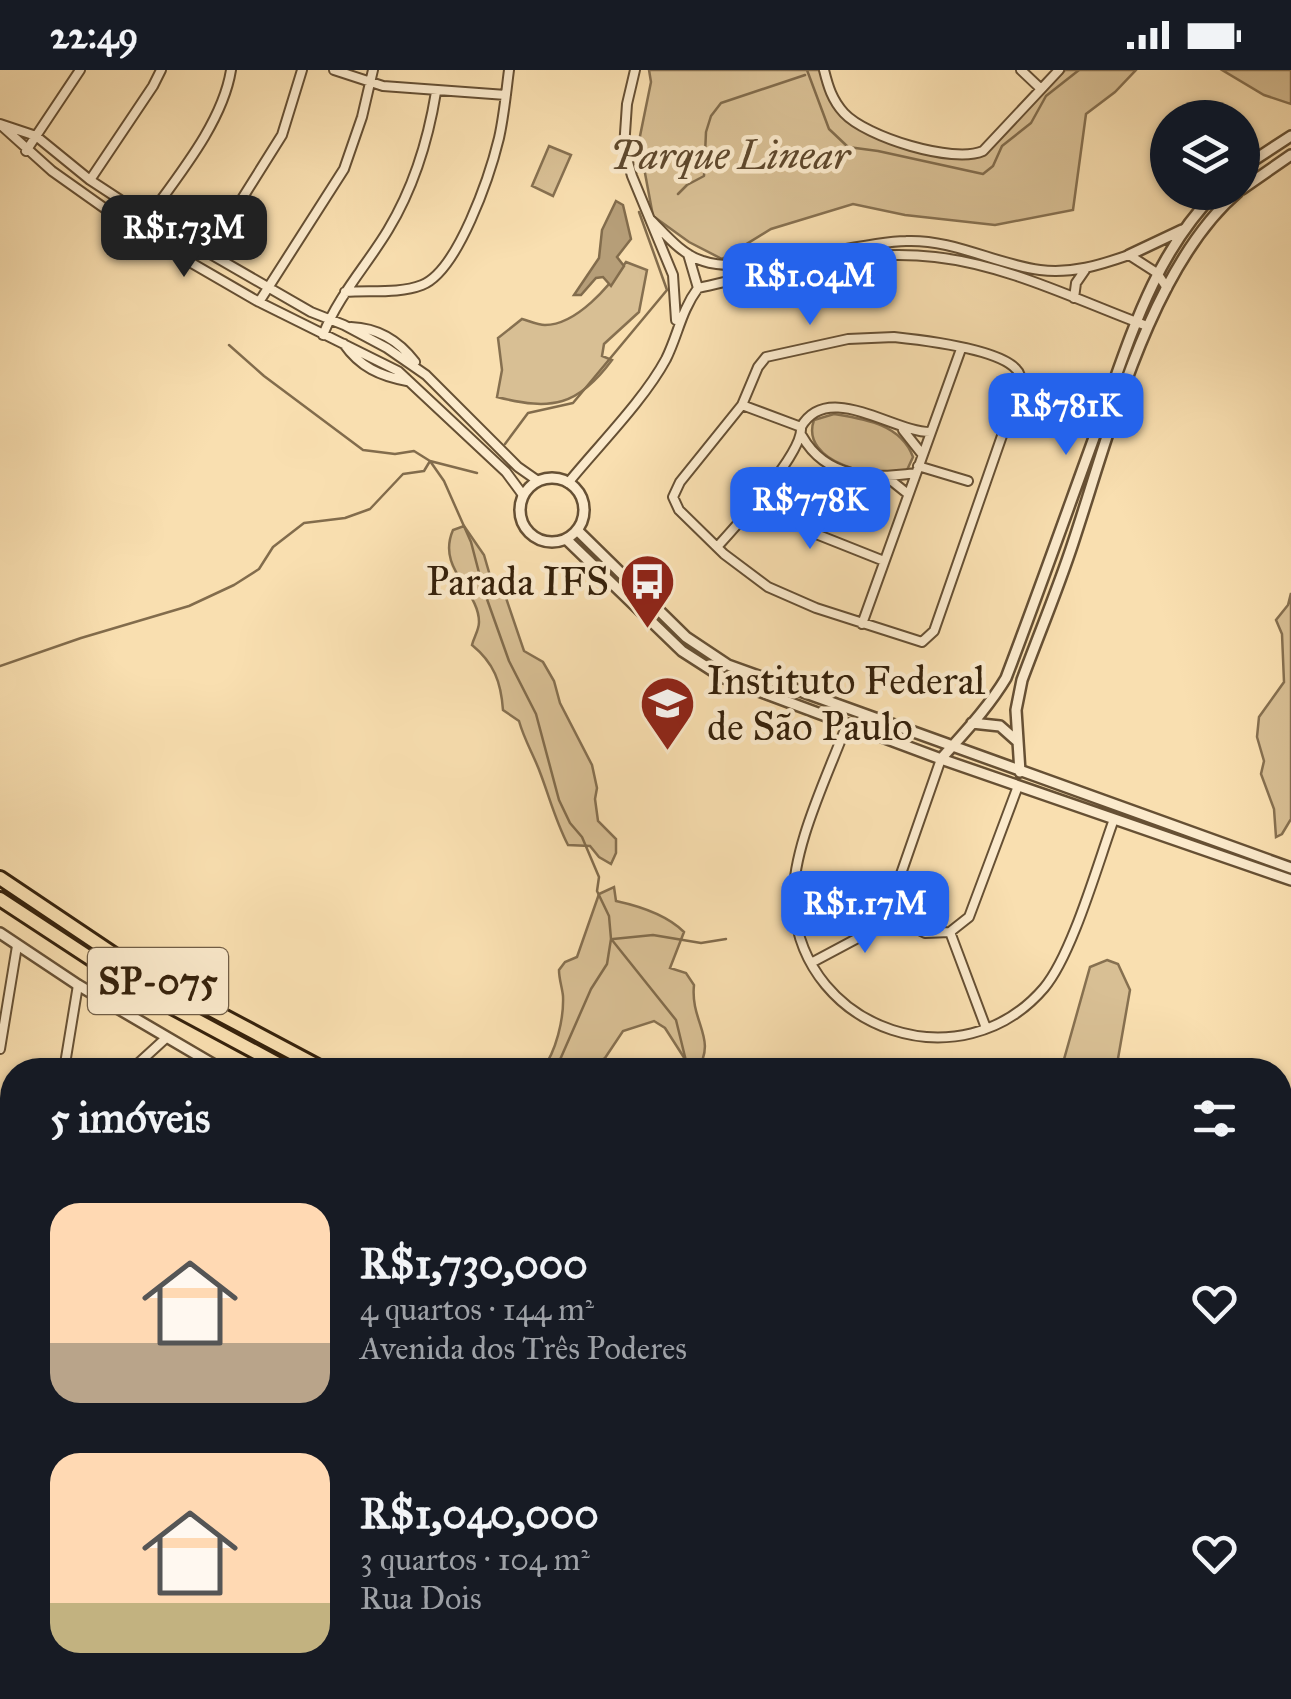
<!DOCTYPE html>
<html lang="pt">
<head>
<meta charset="utf-8">
<style>
  body { margin:0; font-family:"IM FELL Great Primer",serif; background:#242831; color:#f1f3f6; height:100vh; display:flex; flex-direction:column; font-size:38px; white-space:nowrap }
  * { box-sizing:border-box; margin:0 }
  p { font-size:32px; color:#9ea1a6 }
  .icon { flex:none; width:55px; height:55px; fill:none; stroke:currentColor; stroke-width:2; stroke-linecap:round; stroke-linejoin:round }
  .map { position:relative; flex:1; overflow:hidden }
  .details { position:absolute; left:0px; top:988px; width:1292px; height:642px; display:flex; flex-direction:column; background:#171b24; border-radius:40px 40px 0 0; box-shadow:0 2px 8px #0004 }
  .details>* { flex:none }
  .tools { position:absolute; left:1150px; top:30px; display:grid; gap:20px }
  .tools a { display:grid; place-items:center; width:110px; height:110px; border-radius:50%; background:#171b24; box-shadow:0 2px 8px #0004; font-size:50px }
  .price { position:absolute; translate:-50% -85px; padding:0 22px; border-radius:20px; background:#2563eb; color:#fff; font-size:32px; line-height:65px; filter:drop-shadow(0 2px 5px #0008) }
  .price::after { content:''; position:absolute; left:50%; top:60px; width:30px; height:22px; margin-left:-15px; background:inherit; clip-path:polygon(0 0,100% 0,50% 100%) }
  .price.selected { background:#222; color:#fff }
  ul { padding:0; list-style:none }
  li { display:flex; align-items:center; gap:30px; height:250px; padding:0 50px }
  li span { display:grid; place-items:center; flex:none; width:280px; height:200px; border-radius:30px; color:#555 }
  li>.icon { margin-inline-start:auto }
  span .icon { width:120px; height:120px; fill:#fffc; stroke-width:1 }
  li b { font-size:42px }
  h2 { display:flex; justify-content:space-between; align-items:center; height:120px; padding:0 50px; font-size:42px }
  .status { display:flex; justify-content:space-between; align-items:center; height:70px; padding:0 50px; background:#171b24; direction:ltr }
  .status svg { height:28px; fill:currentColor }
  .map>svg:first-child { display:block }
  .green { fill:#d8bf94; stroke:#867050; stroke-width:2.5 }
  .water { fill:#b69e78; stroke:#826c4c; stroke-width:2.5 }
  .lines { fill:none; stroke-linecap:round; stroke-linejoin:round }
  .stream { stroke:#826c4c; stroke-width:2.5 }
  .minor-casing { stroke:#665034; stroke-width:12 }
  .tertiary-casing { stroke:#665034; stroke-width:14 }
  .secondary-casing { stroke:#35210b; stroke-width:15 }
  .motorway-casing { stroke:#35210b; stroke-width:18 }
  .minor { stroke:#fbeacc; stroke-width:8 }
  .tertiary { stroke:#fbeacc; stroke-width:9 }
  .secondary { stroke:#fbeacc; stroke-width:10 }
  .motorway { stroke:#f9dfb0; stroke-width:12 }
  .labels { text-anchor:middle; dominant-baseline:central; stroke-width:9; stroke-linejoin:round; paint-order:stroke }
  .shield { fill:#fbeacc; stroke:#705d45; stroke-width:2.5 }
  .shield-label { font-size:38px; font-weight:bold; fill:#35210b }
  .park-label { font-size:40px; font-style:italic; fill:#5e482d; stroke:#fbeacc }
  .poi-label { font-size:40px; fill:#35210b; stroke:#fbeacc; text-anchor:end }
</style>
</head>
<body>
<div class="status"><b>22:49</b><svg viewBox="0 0 49 12"><path d="M0 12V9h3v3zM5 12V6h3v6zM10 12V3h3v9zM15 12V0h3v12zM26 1h20v11H26zM47 4h2v5h-2z"/></svg></div>
<div class="map">
<svg width="1291" height="1629" viewBox="0 0 1291 1629">
  <rect width="100%" height="100%" fill="#f9dfb0"/>
  <filter id="stains"><feTurbulence type="fractalNoise" baseFrequency=".002" numOctaves="4"/><feColorMatrix values="0 0 0 0 .2 0 0 0 0 .09 0 0 0 0 .02 0 0 0 .5 -.17"/></filter>
  <radialGradient id="worn" r=".72"><stop offset=".6" stop-color="#630" stop-opacity="0"/><stop offset="1" stop-color="#630" stop-opacity=".3"/></radialGradient>
  <!-- green -->
  <path class="green" d="M649,0H821C827,13 832,32 841,44C861,69 954,95 983,83L1065,0H1136L1115,22L1086,44L1073,140L995,155L905,145L853,134L771,159L722,189L689,172L653,146L639,71L651,12Z
    M1222,0H1291V34L1264,25Z
    M549,76L571,85L553,126L532,116Z
    M626,192L647,200L639,242L604,274L602,286L612,290C578,336 552,341 497,327L502,300L498,268L522,249C529,251 538,255 545,255C577,255 610,215 626,192Z
    M834,344C864,349 901,354 913,387L907,400C877,412 799,392 814,350Z
    M464,456L484,485L493,516L504,522L524,581L543,592L554,611L560,633L592,695L597,718L595,729L598,751L616,769V783L611,794L599,787L590,776L568,775C556,752 550,729 541,705C534,685 525,672 519,651L503,640C501,612 494,593 472,575C474,567 479,560 479,552C479,520 436,499 453,460Z
    M1291,523V749L1282,764L1276,767L1274,739L1261,704L1264,691L1257,667L1259,647L1284,612L1282,564L1276,550L1288,535Z
    M614,817L616,831C639,836 667,845 684,862L670,898L686,903L694,915C690,952 718,969 697,1000H692L665,958L654,951L623,961L605,988L583,1000H542C556,982 564,949 563,926C562,917 559,909 559,900L565,892L577,887L599,824Z
    M1107,890L1118,894L1130,920L1116,1000H1061L1090,897Z
    M1291,1190V1295L1280,1294V1208Z
    M27,1618H123L115,1629H8Z"/>
  <!-- water -->
  <path class="water" d="M616,131L623,135L631,169L617,187L624,196L611,216L603,207L596,208L581,225H574L599,188L602,160Z"/>
  <g class="lines">
    <!-- stream -->
    <path class="stream" d="M807,0L829,59L848,77L878,81L983,104L993,96L1002,76L1031,53L1046,26L1079,0
      M678,124L687,115L704,106L706,62L711,46L721,33L805,5
      M505,374L528,343L573,333L667,220L639,142
      M477,403L430,391L444,411L471,472L483,518L509,591L536,644L559,730L570,753L582,767L599,807L597,821L609,846L611,869L607,894L591,919L559,992
      M0,596L81,568L189,536L234,515L259,499L273,477L304,453L345,448L370,439L403,404L424,401L430,391L414,381L395,384L363,380L264,306L229,275
      M613,869L653,865L701,873L726,869
      M612,870L676,950L686,991
      M66,1629L76,1618"/>
    <defs>
      <path id="minor" d="M334,0L383,16L506,25
        M635,0L627,34L624,78L632,106L673,205L676,250
        M824,0C828,16 832,30 844,43C866,67 953,94 983,81L1059,0
        M1021,0L1040,18
        M0,54L36,66L90,110L148,148L311,242L344,255L387,278L426,305L518,397L538,411
        M3,57L52,101L138,162L259,232L398,301L506,402L523,425
        M26,81L80,0
        M90,110L153,16L161,0
        M650,149C665,164 682,185 703,191C750,207 851,172 906,171C953,169 995,194 1040,200C1072,204 1100,195 1129,185L1157,203L1167,218
        M138,162C170,115 222,57 231,0
        M208,183L282,65L302,0
        M688,184L698,218
        M345,222C369,220 399,224 422,215C458,201 490,105 499,68C504,46 506,23 509,0
        M1074,228L1076,213L1085,200
        M259,232L344,99L362,47L373,0
        M351,257C378,258 399,271 415,292
        M323,265C338,226 367,195 388,160C414,117 428,71 436,22
        M894,267C922,270 998,279 1016,299C1021,304 1020,307 1020,314L934,561L922,572L816,538L768,517L724,484L679,440L673,427L680,412L742,335L758,297L766,287L848,269Z
        M344,274C360,297 380,306 407,311
        M742,335L801,357
        M903,360L922,384
        M802,366C827,410 873,409 916,403
        M918,396L968,411
        M888,408L908,424
        M568,413C598,376 644,330 666,289C678,265 681,241 698,218C773,201 856,178 935,187C1008,195 1079,231 1147,256
        M759,428L816,464L884,491
        M717,477C736,456 804,382 801,357C828,310 894,363 931,362
        M862,554L961,279
        M847,654C828,705 789,783 794,836C804,961 962,1014 1044,918C1072,885 1098,793 1114,749
        M941,689L895,821L901,845L909,855L925,863L950,862L969,847L1018,716
        M950,862L986,958
        M811,893L901,845
        M0,979L17,876
        M64,1000L78,915
        M131,1000L166,968
        M0,1275L12,1278
        M1280,1300L1291,1302
        M1280,1393L1291,1395
        M0,1506L12,1429
        M0,1570L7,1580
        M183,1618L188,1629
        M260,1618L266,1629
        M833,1618L838,1629
        M905,1618L910,1629
        M131,1629L140,1618
        M322,1629L345,1618"/>
      <path id="tertiary" d="M1242,98L1291,66
        M1242,119L1291,85
        M1129,185L1182,160
        M520 440a32 32 0 1 1 64 0a32 32 0 1 1-64 0Z
        M577,460L686,567L728,595L1291,798
        M566,469L682,581L724,608L941,689L1291,810
        M972,653L1000,656L1018,672
        M941,689C964,663 988,638 1006,608C1038,524 1068,439 1099,354C1129,272 1152,187 1216,122
        M1020,702L1016,640L1022,610C1039,564 1058,519 1073,473C1109,365 1150,197 1238,122
        M0,863L78,915L223,1000
        M0,1104L12,1106
        M446,1618L451,1629"/>
      <path id="secondary" d="M1280,1145L1291,1117
        M1280,1184L1291,1158
        M714,1629L740,1618
        M742,1629L767,1618
        M1125,1629L1129,1618"/>
      <path id="motorway" d="M0,808L137,900L325,1000
        M0,829L131,915L289,1000
        M1280,1505L1291,1513
        M1280,1519L1291,1524
        M1280,1537L1291,1542"/>
    </defs>
    <!-- minor casing -->
    <use href="#minor" class="minor-casing"/>
    <!-- tertiary casing -->
    <use href="#tertiary" class="tertiary-casing"/>
    <!-- secondary casing -->
    <use href="#secondary" class="secondary-casing"/>
    <!-- motorway casing -->
    <use href="#motorway" class="motorway-casing"/>
    <!-- minor -->
    <use href="#minor" class="minor"/>
    <!-- tertiary -->
    <use href="#tertiary" class="tertiary"/>
    <!-- secondary -->
    <use href="#secondary" class="secondary"/>
    <!-- motorway -->
    <use href="#motorway" class="motorway"/>
  </g>
  <!-- icons -->
  <defs>
    <symbol id="bus-pin" viewBox="-11 -11 22 30"><path d="M0 17L-7.5 6A9.5 9.5 0 1 1 7.5 6Z" fill="#8f2418" stroke="#fbeacc"/><path d="M-5-6H5V4H4V6H2V4H-2V6H-4V4H-5ZM-3.5-4V0h7V-4ZM-3.5 1.2v1.5H-2V1.2ZM2 1.2v1.5H3.5V1.2Z" fill="#fff"/></symbol>
    <symbol id="university-pin" viewBox="-11 -11 22 30"><path d="M0 17L-7.5 6A9.5 9.5 0 1 1 7.5 6Z" fill="#8f2418" stroke="#fbeacc"/><path d="M0-5L7-2L0 1L-7-2ZM-4 1L0 2.5L4 1V4Q0 6-4 4Z" fill="#fff"/></symbol>
  </defs>
  <g fill-rule="evenodd">
    <use href="#bus-pin" x="616" y="480" width="63" height="86"/>
    <use href="#university-pin" x="636" y="602" width="63" height="86"/>
  </g>
  <g class="labels">
    <!-- shield labels -->
    <rect class="shield" x="88" y="878" width="140" height="66" rx="8"/>
    <g class="shield-label">
      <text x="158" y="911">SP-075</text>
    </g>
    <!-- park labels -->
    <g class="park-label">
      <text x="730" y="85">Parque Linear</text>
    </g>
    <!-- poi labels -->
    <g class="poi-label">
      <text x="609" y="511">Parada IFS</text>
      <text x="707" y="610" text-anchor="start">Instituto Federal<tspan x="707" dy="46">de São Paulo</tspan></text>
    </g>
  </g>
  <rect width="100%" height="100%" filter="url(#stains)"/>
  <rect width="100%" height="100%" fill="url(#worn)"/>
</svg>
<div class="tools">
<a><svg class="icon" aria-label="layers" viewBox="0 0 24 24"><path d="M12 4l9 5-9 5-9-5zM3 14l9 5 9-5"/></svg></a>
</div>
<b class="price selected" style="left:184px;top:210px">R$1.73M</b>
<b class="price" style="left:810px;top:258px">R$1.04M</b>
<b class="price" style="left:1066px;top:388px">R$781K</b>
<b class="price" style="left:810px;top:482px">R$778K</b>
<b class="price" style="left:865px;top:886px">R$1.17M</b>
<section class="details">
<h2>5 imóveis<svg class="icon" aria-label="filters" viewBox="0 0 24 24"><path d="M4 7h16M4 17h16"/><circle cx="9" cy="7" r="2"/><circle cx="15" cy="17" r="2"/></svg></h2>
<ul>
<li><span style="background:linear-gradient(#ffd9b3 70%,#b9a48a 0)"><svg class="icon" aria-label="home" viewBox="0 0 24 24"><path d="M3 11l9-7 9 7M6 9v11h12V9"/></svg></span><div><b>R$1,730,000</b><p>4 quartos · 144 m²</p><p>Avenida dos Três Poderes</p></div><svg class="icon" aria-label="heart" viewBox="0 0 24 24"><path d="M12 20l-8-8c-3-5 5-10 8-4 3-6 11-1 8 4z"/></svg></li>
<li><span style="background:linear-gradient(#ffd9b3 75%,#c2b280 0)"><svg class="icon" aria-label="home" viewBox="0 0 24 24"><path d="M3 11l9-7 9 7M6 9v11h12V9"/></svg></span><div><b>R$1,040,000</b><p>3 quartos · 104 m²</p><p>Rua Dois</p></div><svg class="icon" aria-label="heart" viewBox="0 0 24 24"><path d="M12 20l-8-8c-3-5 5-10 8-4 3-6 11-1 8 4z"/></svg></li>
</ul>
</section>
</div>
</body>
</html>
